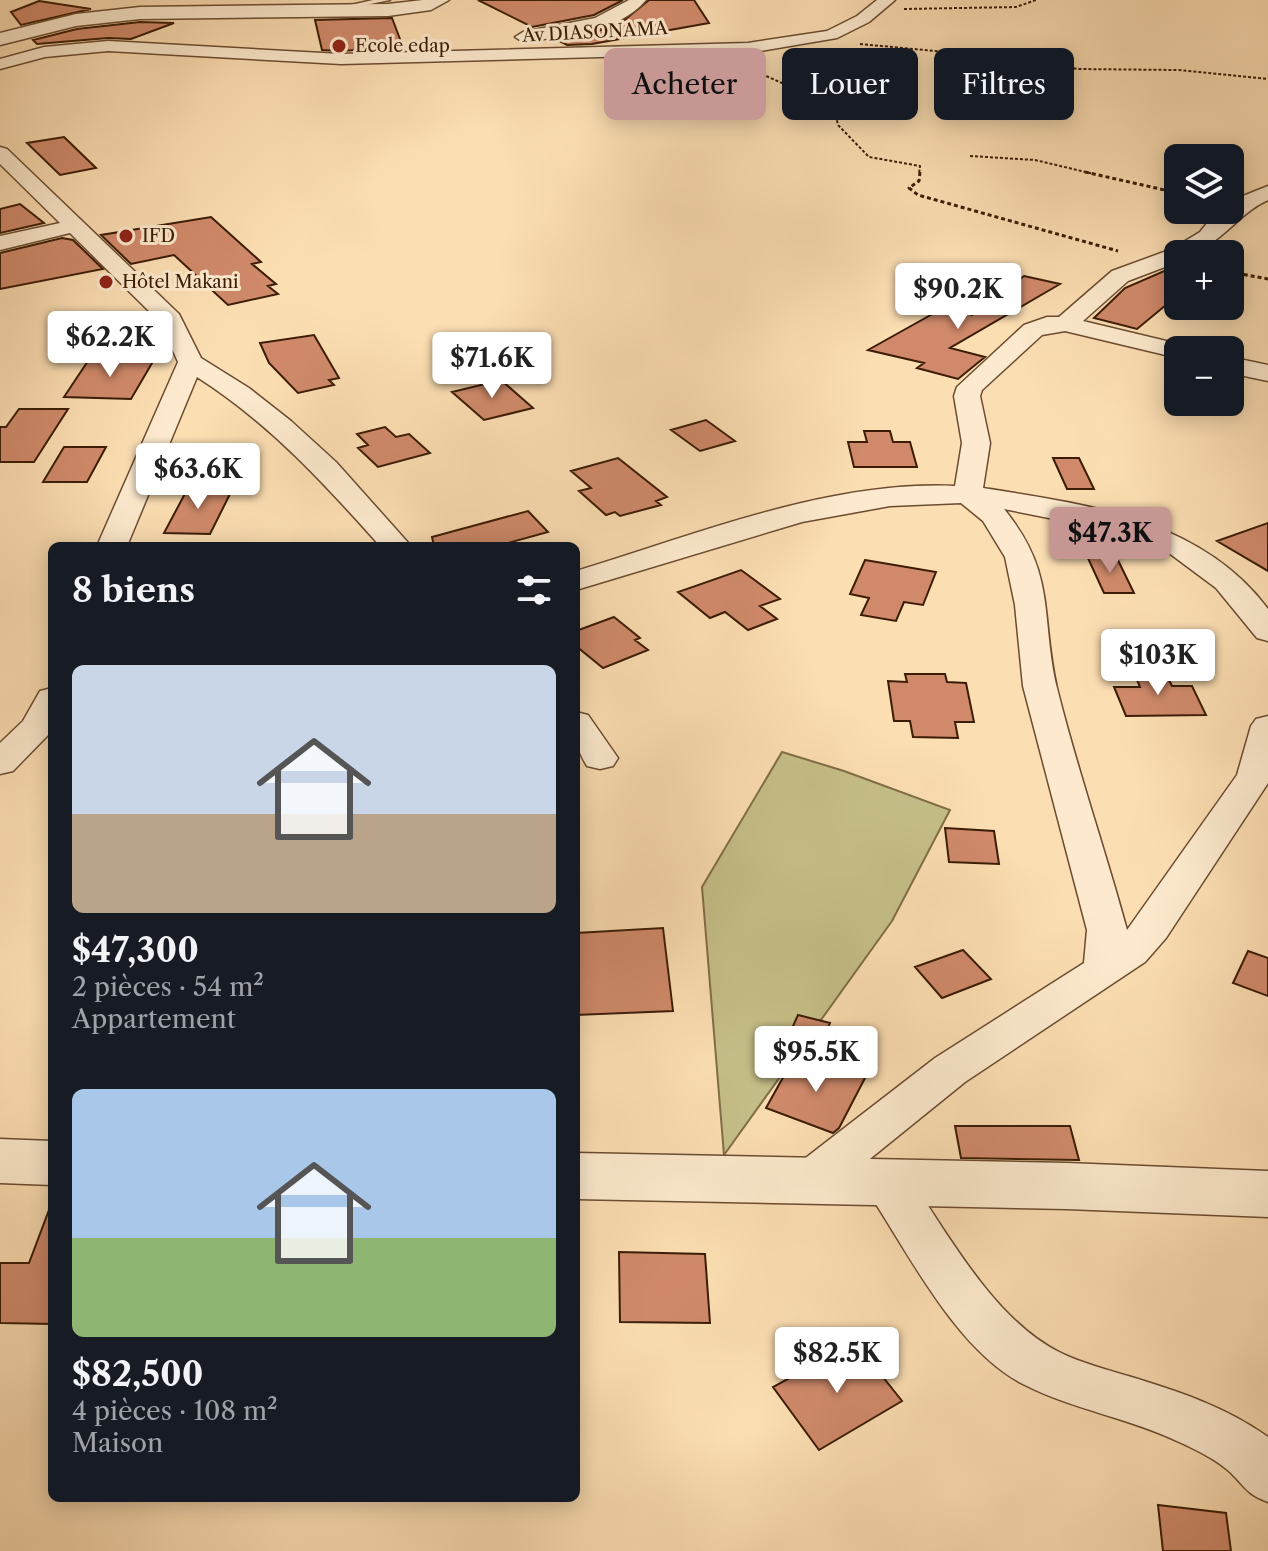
<!DOCTYPE html>
<html lang="fr">
<head>
<meta charset="utf-8">
<style>
  body { margin:0; font-family:"Libre Caslon Text",serif; background:#20242c; color:#f1f3f6; height:100vh; display:flex; flex-direction:column; font-size:30px; white-space:nowrap }
  * { box-sizing:border-box; margin:0 }
  p { font-size:26px; color:#9ea1a6 }
  .icon { flex:none; width:44px; height:44px; fill:none; stroke:currentColor; stroke-width:2; stroke-linecap:round; stroke-linejoin:round }
  .map { position:relative; flex:1; overflow:hidden }
  .side { position:absolute; left:48px; top:542px; width:532px; height:960px; display:flex; flex-direction:column; background:#171b24; border-radius:12px; box-shadow:0 4px 20px #0003 }
  .side>* { flex:none }
  .banner { position:absolute; left:604px; top:48px; width:544px; height:72px; display:flex; gap:16px }
  .tools { position:absolute; left:1164px; top:144px; display:grid; gap:16px }
  .tools a { display:grid; place-items:center; width:80px; height:80px; border-radius:12px; background:#171b24; box-shadow:0 4px 20px #0003; font-size:40px }
  .price { position:absolute; translate:-50% -68px; padding:0 18px; border-radius:8px; background:#fff; color:#222; font-size:26px; line-height:52px; filter:drop-shadow(0 2px 4px #0008) }
  .price::after { content:''; position:absolute; left:50%; top:48px; width:24px; height:18px; margin-left:-12px; background:inherit; clip-path:polygon(0 0,100% 0,50% 100%) }
  .price.selected { background:#c59692; color:#111 }
  ul { padding:0; list-style:none }
  li { display:grid; align-content:center; gap:16px; height:424px; padding:0 24px }
  li span { display:grid; place-items:center; height:248px; border-radius:12px; color:#555 }
  li>.icon { margin-inline-start:auto }
  span .icon { width:144px; height:144px; fill:#fffc; stroke-width:1 }
  li b { font-size:34px }
  h2 { display:flex; justify-content:space-between; align-items:center; height:96px; padding:0 24px; font-size:34px }
  .chip { padding:0 28px; border-radius:12px; background:#171b24; box-shadow:0 4px 20px #0003; font-size:28px; line-height:72px }
  .chip.selected { background:#c59692; color:#111 }
  .map>svg:first-child { display:block }
  .green { fill:#c6bf88; stroke:#806e46; stroke-width:2 }
  .building { fill:#d08a6b; stroke:#3b1c05; stroke-width:2 }
  .lines { fill:none; stroke-linecap:round; stroke-linejoin:round }
  .service-casing { stroke:#6b4c30; stroke-width:3 }
  .minor-casing { stroke:#6b4c30; stroke-width:3 }
  .tertiary-casing { stroke:#6b4c30; stroke-width:3 }
  .path-far1 { stroke:#3b1c05; stroke-width:2; stroke-dasharray:3 2; stroke-linecap:butt }
  .path { stroke:#3b1c05; stroke-width:3; stroke-dasharray:4 3; stroke-linecap:butt }
  .service { fill:#fdeace; fill-rule:evenodd }
  .minor { fill:#fdeace; fill-rule:evenodd }
  .tertiary { fill:#fdeace; fill-rule:evenodd }
  .poi-dot { fill:#8f2418; stroke:#fdeace; stroke-width:3 }
  .labels { text-anchor:middle; dominant-baseline:central; stroke-width:6; stroke-linejoin:round; paint-order:stroke }
  .far-street-label { font-size:18px; fill:#3b1c05; stroke:#fdeace }
  .far-poi-label { font-size:18px; fill:#3b1c05; stroke:#fdeace; text-anchor:start }
</style>
</head>
<body>
<div class="map">
<svg width="1268" height="1551" viewBox="0 0 1268 1551">
  <rect width="100%" height="100%" fill="#fcdeb3"/>
  <filter id="stains"><feTurbulence type="fractalNoise" baseFrequency=".0025" numOctaves="4"/><feColorMatrix values="0 0 0 0 .2 0 0 0 0 .09 0 0 0 0 .02 0 0 0 .5 -.17"/></filter>
  <radialGradient id="worn" r=".72"><stop offset=".6" stop-color="#630" stop-opacity="0"/><stop offset="1" stop-color="#630" stop-opacity=".3"/></radialGradient>
  <!-- green -->
  <path class="green" d="M782,752L844,771L950,810L892,921L724,1155L702,887Z"/>
  <!-- building -->
  <path class="building" d="M478,0H623L594,15L532,27Z
    M649,0H694L709,23L592,44L567,45L557,40L590,34L622,22Z
    M39,1L91,9L21,25L11,12Z
    M392,18L403,47L340,51L322,50L315,20Z
    M140,22L174,23L131,39L108,38L37,44L33,40L77,29Z
    M64,137L96,168L60,175L27,143Z
    M20,204L44,223L0,233V209Z
    M211,217L261,262L252,264L276,284L268,286L278,294L228,305L174,255L131,264L101,235Z
    M62,238L73,240L103,269L0,289V253Z
    M1178,265V295L1137,329L1094,318L1125,288Z
    M1024,276L1060,284L950,348L985,357L958,379L917,368L924,363L868,350L945,307L972,315Z
    M314,335L339,378L329,380L334,385L298,393L269,363L260,343Z
    M155,358L131,399L64,397L88,361Z
    M501,380L533,408L484,420L452,392Z
    M19,409H68L34,462H0V427H6Z
    M706,420L735,441L700,451L671,430Z
    M385,427L396,437L409,434L430,453L378,467L358,448L368,445L357,434Z
    M864,431H890L893,442H910L917,467H854L848,442H867Z
    M64,447H106L87,482H43Z
    M618,458L667,497L656,501L661,505L620,516L615,512L606,515L579,491L591,488L571,471Z
    M1053,458H1079L1094,489H1067Z
    M188,488L232,490L210,534L164,533Z
    M528,511L548,532L497,546H434L432,537Z
    M1268,523V571L1217,541Z
    M1087,556H1116L1134,593H1104Z
    M865,560L936,572L923,605L904,602L896,621L861,615L869,598L850,594Z
    M741,570L780,599L760,606L777,619L748,630L725,612L710,618L678,592Z
    M614,617L640,638L635,640L648,650L603,668L576,646V631Z
    M1133,670H1164L1172,686H1192L1206,715L1126,716L1114,687H1140Z
    M905,674H945L947,682L966,683L974,722H955L958,738L913,737L910,721H894L888,681L907,682Z
    M945,828L994,831L999,864L949,862Z
    M663,928L673,1011L576,1015V933Z
    M963,950L991,979L942,998L915,967Z
    M1248,951L1268,958V996L1233,983Z
    M798,1015L830,1023L815,1057L785,1044Z
    M795,1056L865,1078L839,1128L833,1133L766,1108Z
    M955,1126H1070L1079,1160L961,1158Z
    M49,1210H52V1324L0,1323V1263H29Z
    M619,1252L705,1254L710,1323L620,1322Z
    M855,1342L902,1401L819,1450L773,1387Z
    M1158,1505L1226,1513L1231,1551H1163Z"/>
  <g class="lines">
    <defs>
      <path id="service" d="M373,0H390L346,9L342,7Z"/>
      <path id="minor" d="M629,0H646C619,33 562,36 523,42L515,37L523,32L595,18Z
        M877,0H895L869,22L837,38L748,53L341,64L108,51L45,57L0,69V59L44,47L108,41L341,54L748,43L827,31L857,16Z
        M0,147L7,149L179,314L201,358L249,388L291,421L336,462L411,546H380C324,483 269,423 197,377L127,546H97L178,362L160,322L70,233L0,250V236L60,223L0,164Z
        M1268,186V200C1235,214 1217,254 1178,254V262L1128,281L1083,321L1187,346L1190,350H1178V358L1065,331L1042,335L982,390L980,396L990,443L983,488C1086,504 1201,519 1268,609V641L1257,638L1216,588L1169,553L1114,531L1004,509C1057,574 1040,614 1057,688C1077,769 1105,849 1127,930L1237,775L1251,726L1256,719L1268,716V783L1166,938L1145,962L965,1082L824,1196L807,1202L790,1196L784,1183L790,1170L935,1058L1084,963L1087,930L1023,686L1015,605L1005,557L983,521L961,503L890,506L802,522L576,590V571C695,535 830,480 955,486L962,443L954,396L957,387L1024,325L1047,317H1059L1112,271L1172,249L1200,232L1212,217L1230,210L1238,198Z
        M1230,357L1268,365V381L1230,373Z
        M52,688V731L13,771L0,774V743L23,721L40,691Z
        M576,712L588,715L618,758L613,766L600,769L587,766C574,745 576,735 576,712Z
        M889,1166L906,1172C946,1231 993,1319 1059,1352C1081,1363 1105,1369 1128,1376C1178,1391 1226,1407 1268,1437V1502C1247,1494 1246,1488 1231,1473C1217,1460 1197,1450 1179,1442C1130,1418 1074,1410 1025,1385C959,1353 911,1258 872,1198L866,1185L872,1172Z"/>
      <path id="tertiary" d="M423,0H449L431,10L388,16L140,19L76,26L0,45V33L76,14L140,7L388,4Z
        M0,1139L52,1141V1185L0,1183Z
        M576,1153L1067,1163L1268,1171V1217L1067,1209L576,1199Z"/>
    </defs>
    <!-- service casing -->
    <use href="#service" class="service-casing"/>
    <!-- minor casing -->
    <use href="#minor" class="minor-casing"/>
    <!-- tertiary casing -->
    <use href="#tertiary" class="tertiary-casing"/>
    <!-- path-far1 -->
    <path class="path-far1" d="M904,9L1016,7L1036,0
      M860,44L1021,59L1078,69L1179,70L1268,79
      M748,68L798,90L836,116L838,125L869,157L920,166L919,174
      M970,156L1035,160L1094,174"/>
    <!-- path -->
    <path class="path" d="M920,172L919,181L909,188L918,195L1118,251
      M1085,172L1178,193
      M1230,272L1268,279"/>
    <!-- service -->
    <use href="#service" class="service"/>
    <!-- minor -->
    <use href="#minor" class="minor"/>
    <!-- tertiary -->
    <use href="#tertiary" class="tertiary"/>
  </g>
  <!-- markers -->
  <g class="poi-dot">
    <circle cx="339" cy="46" r="8"/>
    <circle cx="126" cy="236" r="8"/>
    <circle cx="106" cy="282" r="8"/>
  </g>
  <g class="labels">
    <!-- far-street labels -->
    <g class="far-street-label">
      <text transform="translate(595 32) rotate(-3)">Av DIASONAMA</text>
    </g>
    <!-- far-poi labels -->
    <g class="far-poi-label">
      <text x="355" y="46">Ecole edap</text>
      <text x="142" y="236">IFD</text>
      <text x="122" y="282">Hôtel Makani</text>
    </g>
  </g>
  <rect width="100%" height="100%" filter="url(#stains)"/>
  <rect width="100%" height="100%" fill="url(#worn)"/>
</svg>
<div class="tools">
<a><svg class="icon" aria-label="layers" viewBox="0 0 24 24"><path d="M12 4l9 5-9 5-9-5zM3 14l9 5 9-5"/></svg></a>
<a>+</a>
<a>−</a>
</div>
<b class="price" style="left:958px;top:331px">$90.2K</b>
<b class="price" style="left:110px;top:379px">$62.2K</b>
<b class="price" style="left:492px;top:400px">$71.6K</b>
<b class="price" style="left:198px;top:511px">$63.6K</b>
<b class="price selected" style="left:1110px;top:575px">$47.3K</b>
<b class="price" style="left:1158px;top:697px">$103K</b>
<b class="price" style="left:816px;top:1094px">$95.5K</b>
<b class="price" style="left:837px;top:1395px">$82.5K</b>
<div class="banner">
<a class="chip selected">Acheter</a>
<a class="chip">Louer</a>
<a class="chip">Filtres</a>
</div>
<section class="side">
<h2>8 biens<svg class="icon" aria-label="filters" viewBox="0 0 24 24"><path d="M4 7h16M4 17h16"/><circle cx="9" cy="7" r="2"/><circle cx="15" cy="17" r="2"/></svg></h2>
<ul>
<li><span style="background:linear-gradient(#c9d6e8 60%,#b9a48a 0)"><svg class="icon" aria-label="home" viewBox="0 0 24 24"><path d="M3 11l9-7 9 7M6 9v11h12V9"/></svg></span><div><b>$47,300</b><p>2 pièces · 54 m²</p><p>Appartement</p></div></li>
<li><span style="background:linear-gradient(#a9c7e8 60%,#8fb573 0)"><svg class="icon" aria-label="home" viewBox="0 0 24 24"><path d="M3 11l9-7 9 7M6 9v11h12V9"/></svg></span><div><b>$82,500</b><p>4 pièces · 108 m²</p><p>Maison</p></div></li>
</ul>
</section>
</div>
</body>
</html>
